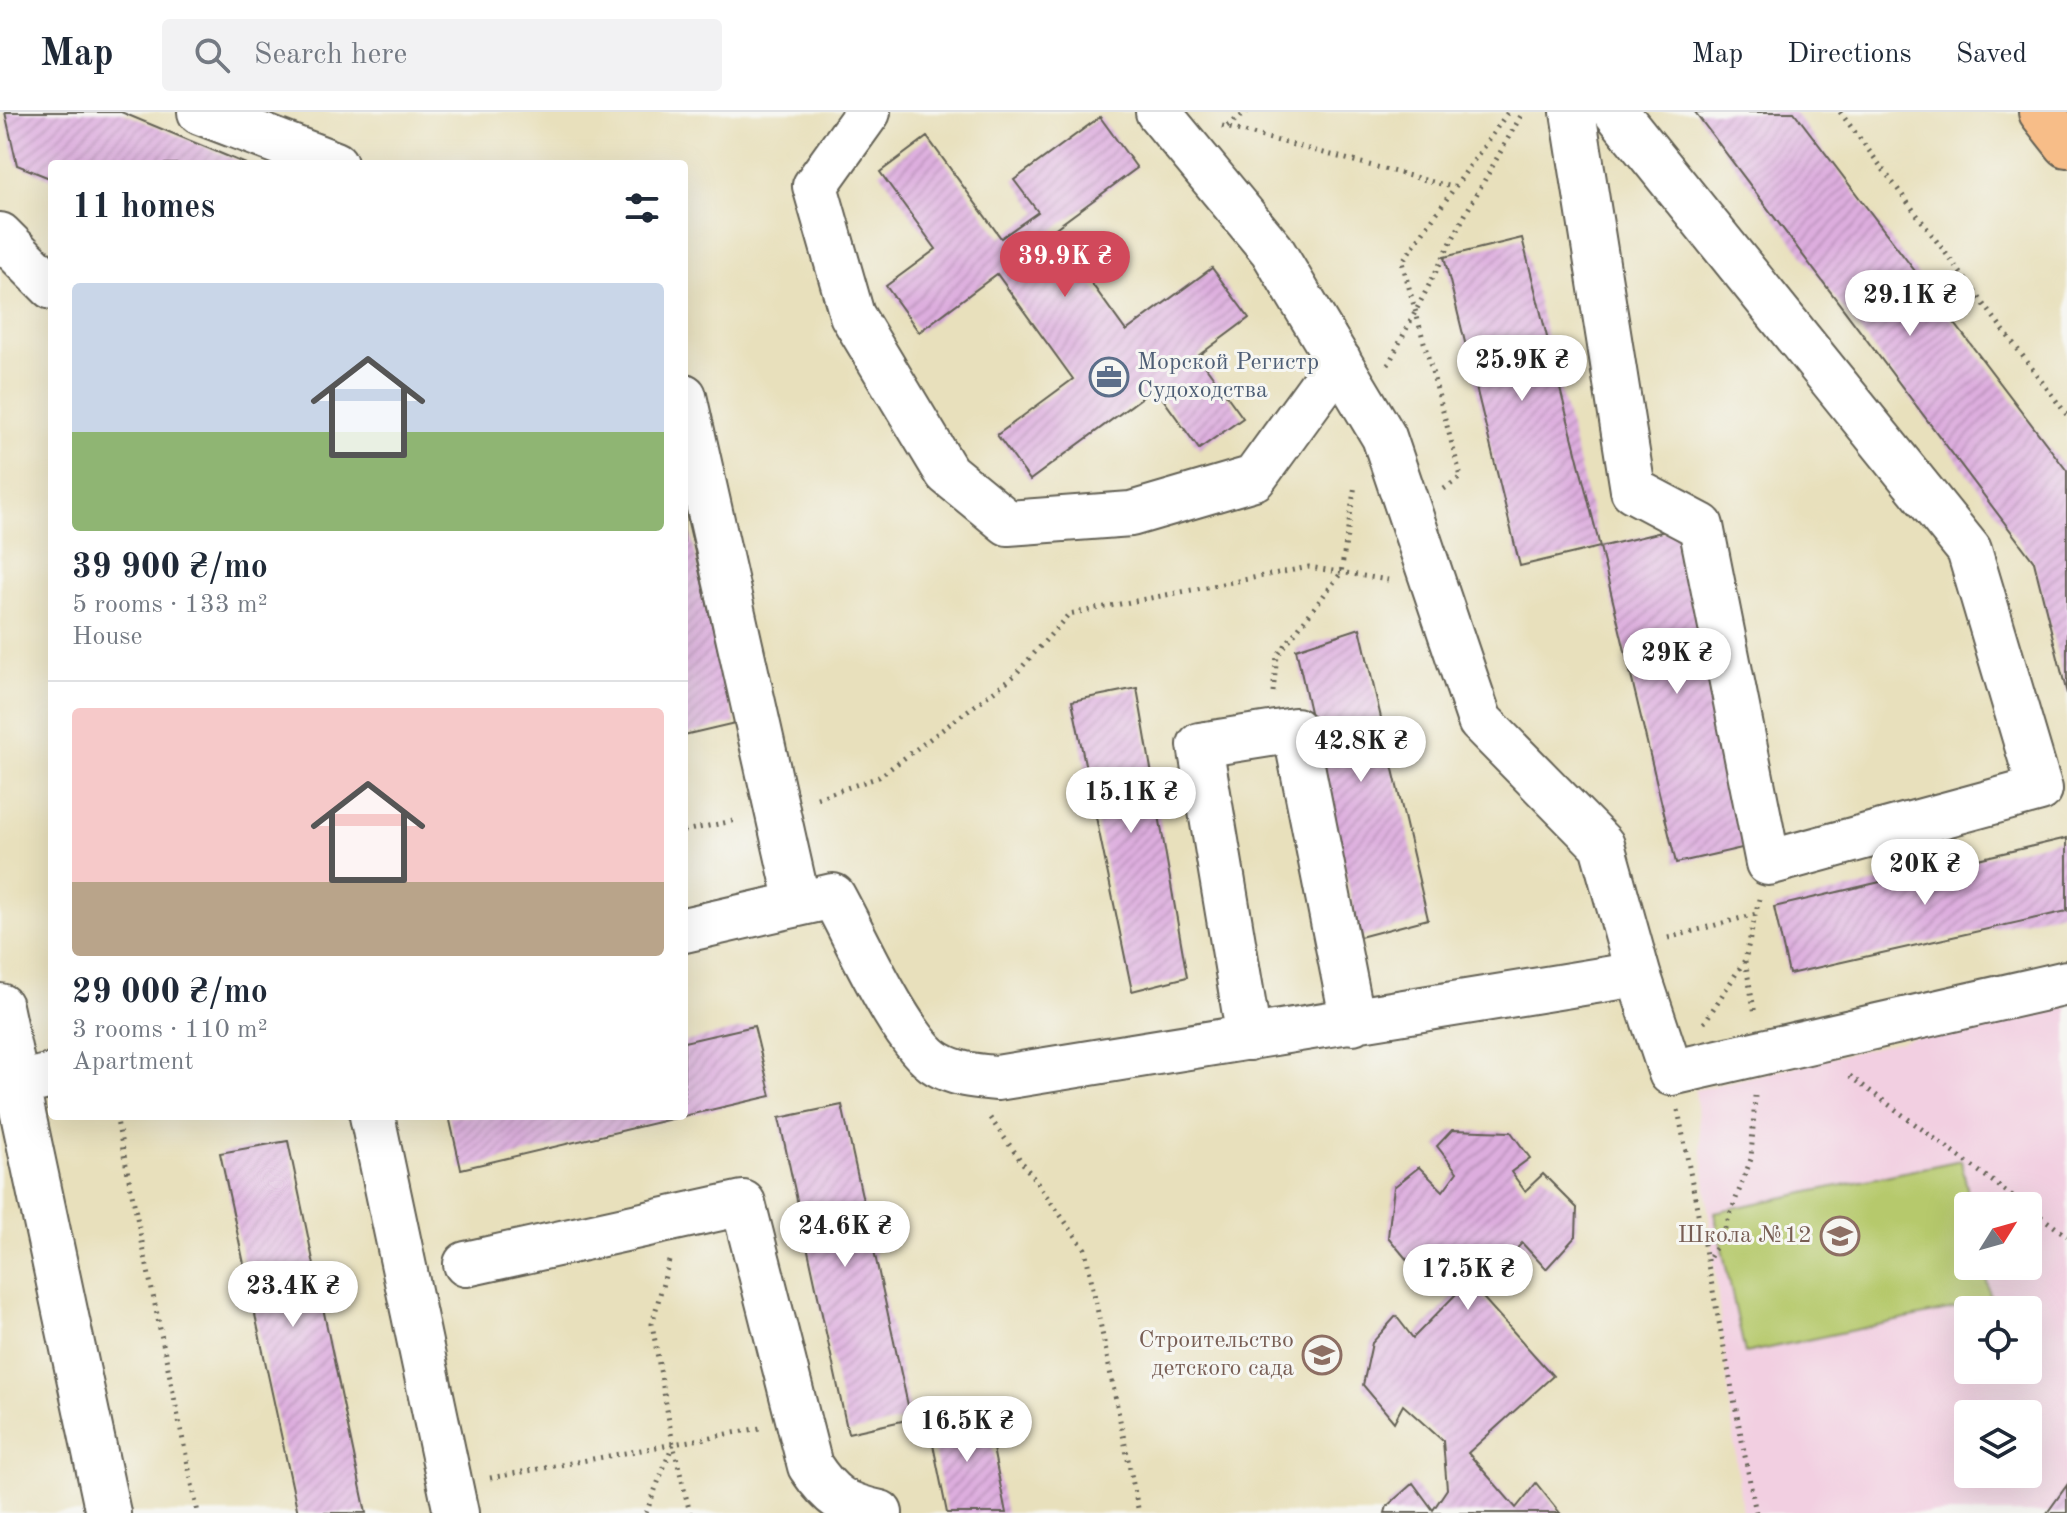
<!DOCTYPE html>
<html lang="en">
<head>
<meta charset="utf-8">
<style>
  body { margin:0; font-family:"Old Standard TT",serif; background:#f2f2f3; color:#1f2937; height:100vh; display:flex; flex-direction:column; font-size:30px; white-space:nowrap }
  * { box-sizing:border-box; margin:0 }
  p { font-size:26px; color:#747a83 }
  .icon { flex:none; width:44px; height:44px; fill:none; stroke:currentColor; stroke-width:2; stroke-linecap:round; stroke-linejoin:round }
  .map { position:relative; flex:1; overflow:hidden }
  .side { position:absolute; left:48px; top:48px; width:640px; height:960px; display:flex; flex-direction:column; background:#fff; border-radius:8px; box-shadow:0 8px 32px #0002 }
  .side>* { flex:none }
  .needle { width:52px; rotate:53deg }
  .tools { position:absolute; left:1954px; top:1080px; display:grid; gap:16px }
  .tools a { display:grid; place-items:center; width:88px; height:88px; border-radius:8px; background:#fff; box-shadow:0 8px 32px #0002; font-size:40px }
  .price { position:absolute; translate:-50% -68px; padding:0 18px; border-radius:28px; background:#fff; color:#222; font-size:26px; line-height:52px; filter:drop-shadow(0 2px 4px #0008) }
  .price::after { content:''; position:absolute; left:50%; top:48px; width:24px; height:18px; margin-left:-12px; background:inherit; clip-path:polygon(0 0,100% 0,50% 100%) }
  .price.active { background:#d1495b; color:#fff }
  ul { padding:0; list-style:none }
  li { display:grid; align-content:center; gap:16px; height:424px; padding:0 24px }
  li+li { border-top:2px solid #e0e1e3 }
  li span { display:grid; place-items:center; height:248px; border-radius:8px; color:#555 }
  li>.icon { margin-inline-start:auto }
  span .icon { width:144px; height:144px; fill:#fffc; stroke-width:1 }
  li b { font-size:34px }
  h2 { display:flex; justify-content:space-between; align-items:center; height:96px; padding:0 24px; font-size:34px }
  header { display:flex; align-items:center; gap:48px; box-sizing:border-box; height:112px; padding:0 40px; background:#fff; border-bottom:2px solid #e0e1e3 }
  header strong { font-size:38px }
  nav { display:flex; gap:44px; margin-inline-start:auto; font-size:28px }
  .search { width:560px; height:72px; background:#f2f2f3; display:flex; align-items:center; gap:20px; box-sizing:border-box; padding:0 28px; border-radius:8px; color:#747a83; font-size:30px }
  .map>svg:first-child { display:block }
  .built { fill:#f2cfe1; fill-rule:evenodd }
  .park { fill:#b6c96c; stroke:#697244; stroke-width:2 }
  .building { fill:url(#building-hatch) }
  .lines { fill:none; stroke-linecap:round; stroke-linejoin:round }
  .minor-casing { stroke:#636154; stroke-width:48 }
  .major-casing { stroke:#636154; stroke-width:48 }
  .path { stroke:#636154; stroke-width:5; stroke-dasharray:2 6; stroke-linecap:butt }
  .minor { stroke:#fff; stroke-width:44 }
  .major { stroke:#f7bd88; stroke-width:44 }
  .labels { text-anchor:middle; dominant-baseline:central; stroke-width:6; stroke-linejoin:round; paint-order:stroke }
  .service-label { font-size:24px; fill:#4e5e75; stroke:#f6f6f2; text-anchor:start }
  .education-label { font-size:24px; fill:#785e54; stroke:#f6f6f2; text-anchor:end }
</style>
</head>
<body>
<header>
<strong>Map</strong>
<div class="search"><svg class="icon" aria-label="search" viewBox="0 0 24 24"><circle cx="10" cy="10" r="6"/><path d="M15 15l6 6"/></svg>Search here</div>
<nav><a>Map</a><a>Directions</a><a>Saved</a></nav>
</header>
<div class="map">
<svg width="2067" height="1401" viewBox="0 0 2067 1401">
  <defs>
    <pattern id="building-hatch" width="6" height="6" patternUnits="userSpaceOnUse" patternTransform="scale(2)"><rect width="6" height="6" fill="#ddadde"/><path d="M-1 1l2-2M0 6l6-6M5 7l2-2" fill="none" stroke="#bd94be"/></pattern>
  </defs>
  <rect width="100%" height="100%" fill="#f6f6f2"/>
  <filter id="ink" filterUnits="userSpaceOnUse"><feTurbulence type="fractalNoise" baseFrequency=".0125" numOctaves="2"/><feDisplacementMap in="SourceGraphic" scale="16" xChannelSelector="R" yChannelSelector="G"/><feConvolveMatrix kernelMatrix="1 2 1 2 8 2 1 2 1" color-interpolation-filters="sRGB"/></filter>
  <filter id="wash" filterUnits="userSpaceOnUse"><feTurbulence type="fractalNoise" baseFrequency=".006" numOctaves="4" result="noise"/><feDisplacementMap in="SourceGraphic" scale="32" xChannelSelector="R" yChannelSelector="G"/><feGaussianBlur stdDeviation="1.8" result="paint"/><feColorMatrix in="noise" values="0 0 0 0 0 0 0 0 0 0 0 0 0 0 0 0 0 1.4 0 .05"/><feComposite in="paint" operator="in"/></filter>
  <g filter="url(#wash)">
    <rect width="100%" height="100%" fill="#e8e0bc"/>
    <!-- built -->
    <path class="built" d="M2067,889V1401H1742L1695,978ZM1968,1094H2028V1154H1968ZM1968,1198H2028V1258H1968ZM1968,1302H2028V1362H1968Z"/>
    <!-- park -->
    <path class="park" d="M1961,1048L1971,1094H1968V1154H1984L1991,1189L1745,1241L1714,1100Z"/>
    <g id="blocks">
      <!-- building -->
      <path class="building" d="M5,0H121L246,52H52V67L17,53Z
        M1695,0H1794L2067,359V582L2034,450Z
        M1100,5L1137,56L1053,118L1126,219L1212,156L1249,206L1198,244L1243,306L1199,337L1155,276L1030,368L997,323L1073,267L997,162L919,220L886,174L936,137L880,60L927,25L1001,126L1038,100L1014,68Z
        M1522,126L1600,435L1520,454L1444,145Z
        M684,393L735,611L684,623Z
        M1678,416L1755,733L1676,751L1600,435Z
        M1360,516L1428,807L1360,825L1296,537Z
        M1137,576L1187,865L1132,879L1072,589Z
        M2067,726V799L1789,862L1774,795Z
        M754,914L771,984L684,1004V930Z
        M842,993L911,1307L848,1321L779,1006Z
        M449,1004H680V1005L461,1057Z
        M1452,1018L1511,1020L1530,1046L1511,1060L1525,1079L1543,1062L1577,1096L1576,1124L1546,1157L1522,1131L1477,1179L1553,1264L1468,1341L1516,1396L1536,1371L1560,1401H1385L1387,1394L1413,1371L1433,1398L1447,1377L1443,1329L1403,1293L1394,1310L1363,1273L1372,1231L1396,1204L1413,1226L1459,1179L1441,1149L1422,1166L1388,1125L1394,1075L1419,1055L1443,1079L1457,1060L1437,1034Z
        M288,1029L366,1401H298L220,1041Z
        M985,1297L1006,1401H947L928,1308Z
        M2067,1373V1401H2047Z"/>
    </g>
  </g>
  <g filter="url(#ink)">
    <use href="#blocks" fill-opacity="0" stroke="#636154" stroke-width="2"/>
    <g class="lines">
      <defs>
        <path id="minor" d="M200,0L335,52
          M868,0L815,74L852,203L947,361L1008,411L1131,402L1254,366L1339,249
          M1158,0L1272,138L1384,325L1480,609L1602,733L1638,862
          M1573,0L1633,378L1701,414L1768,751L2040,677L1969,438L1616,0
          M0,123L52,175
          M684,284L798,791
          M684,818L833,784C855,823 902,931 938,952C957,963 976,964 997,966L1638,862L1671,961L2067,871
          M0,894L108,1401
          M1249,926L1200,633L1295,618L1353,910
          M17,972L52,964
          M372,1004L456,1401
          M466,1152L743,1091L810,1354C831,1386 844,1393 880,1401"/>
        <path id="major" d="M2041,0L2067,33"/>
      </defs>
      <!-- minor casing -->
      <use href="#minor" class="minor-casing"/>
      <!-- major casing -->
      <use href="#major" class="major-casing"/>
      <!-- path -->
      <path class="path" d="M1840,0L2067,303
        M1222,14L1452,75
        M1227,14L1247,0
        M1388,253L1466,101L1523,0
        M1444,377L1461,365L1402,150L1508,0
        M1273,580L1277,544L1341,461L1355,373
        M817,686L879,665L1014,564L1069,502L1309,455L1388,468
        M684,719L738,708
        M1668,826L1756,802
        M1745,849L1755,902
        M1704,911L1745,848L1759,787
        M1850,964L2026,1094
        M1678,998L1756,1401
        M116,1004L198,1401
        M990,1006L1085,1137L1139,1401
        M2028,1095L2067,1124
        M1710,1145L1722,1124L1751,1047L1755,984
        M669,1149L652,1212L673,1332
        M490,1366L760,1316
        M646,1401L673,1332L690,1401"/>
      <!-- minor -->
      <use href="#minor" class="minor"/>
      <!-- major -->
      <use href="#major" class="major"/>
    </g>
  </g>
  <!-- icons -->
  <defs>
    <symbol id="office-ring" viewBox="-11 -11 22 22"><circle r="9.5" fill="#f6f6f2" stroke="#5c6f8a" stroke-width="1.5"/><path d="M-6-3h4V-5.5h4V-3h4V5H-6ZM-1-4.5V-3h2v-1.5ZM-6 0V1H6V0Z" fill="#5c6f8a"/></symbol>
    <symbol id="school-ring" viewBox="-11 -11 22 22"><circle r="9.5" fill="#f6f6f2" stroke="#8d6e63" stroke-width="1.5"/><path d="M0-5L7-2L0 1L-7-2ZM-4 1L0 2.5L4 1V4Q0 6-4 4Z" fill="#8d6e63"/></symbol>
  </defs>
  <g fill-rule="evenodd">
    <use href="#office-ring" x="1087" y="243" width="44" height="44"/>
    <use href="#school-ring" x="1818" y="1102" width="44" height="44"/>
    <use href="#school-ring" x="1300" y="1221" width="44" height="44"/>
  </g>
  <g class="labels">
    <!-- service labels -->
    <g class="service-label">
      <text x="1137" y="251">Морской Регистр<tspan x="1137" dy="28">Судоходства</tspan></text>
    </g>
    <!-- education labels -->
    <g class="education-label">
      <text x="1812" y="1124">Школа №12</text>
      <text x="1294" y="1229">Строительство<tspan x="1294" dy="28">детского сада</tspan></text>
    </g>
  </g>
</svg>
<div class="tools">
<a><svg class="needle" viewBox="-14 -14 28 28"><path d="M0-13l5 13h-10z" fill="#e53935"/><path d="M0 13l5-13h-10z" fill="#747a83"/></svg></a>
<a><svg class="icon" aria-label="locate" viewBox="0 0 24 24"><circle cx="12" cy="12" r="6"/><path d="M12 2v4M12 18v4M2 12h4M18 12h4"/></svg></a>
<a><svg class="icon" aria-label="layers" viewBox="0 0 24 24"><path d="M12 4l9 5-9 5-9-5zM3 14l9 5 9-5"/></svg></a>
</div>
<b class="price active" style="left:1065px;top:187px">39.9K ₴</b>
<b class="price" style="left:1910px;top:226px">29.1K ₴</b>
<b class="price" style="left:1522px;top:291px">25.9K ₴</b>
<b class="price" style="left:1677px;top:584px">29K ₴</b>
<b class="price" style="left:1361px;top:672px">42.8K ₴</b>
<b class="price" style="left:1131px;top:723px">15.1K ₴</b>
<b class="price" style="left:1925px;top:795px">20K ₴</b>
<b class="price" style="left:845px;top:1157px">24.6K ₴</b>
<b class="price" style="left:1468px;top:1200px">17.5K ₴</b>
<b class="price" style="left:293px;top:1217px">23.4K ₴</b>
<b class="price" style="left:967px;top:1352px">16.5K ₴</b>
<section class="side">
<h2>11 homes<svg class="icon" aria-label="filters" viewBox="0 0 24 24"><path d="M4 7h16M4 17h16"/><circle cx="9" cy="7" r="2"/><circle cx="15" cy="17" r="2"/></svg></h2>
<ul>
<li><span style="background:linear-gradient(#c9d6e8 60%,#8fb573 0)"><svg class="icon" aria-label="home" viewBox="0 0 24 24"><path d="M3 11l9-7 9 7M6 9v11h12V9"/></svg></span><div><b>39 900 ₴/mo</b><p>5 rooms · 133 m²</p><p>House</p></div></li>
<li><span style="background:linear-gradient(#f6c9c9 70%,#b9a48a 0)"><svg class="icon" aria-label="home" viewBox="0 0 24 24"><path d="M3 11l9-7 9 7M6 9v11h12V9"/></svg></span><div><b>29 000 ₴/mo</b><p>3 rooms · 110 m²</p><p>Apartment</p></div></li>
</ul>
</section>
</div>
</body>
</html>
